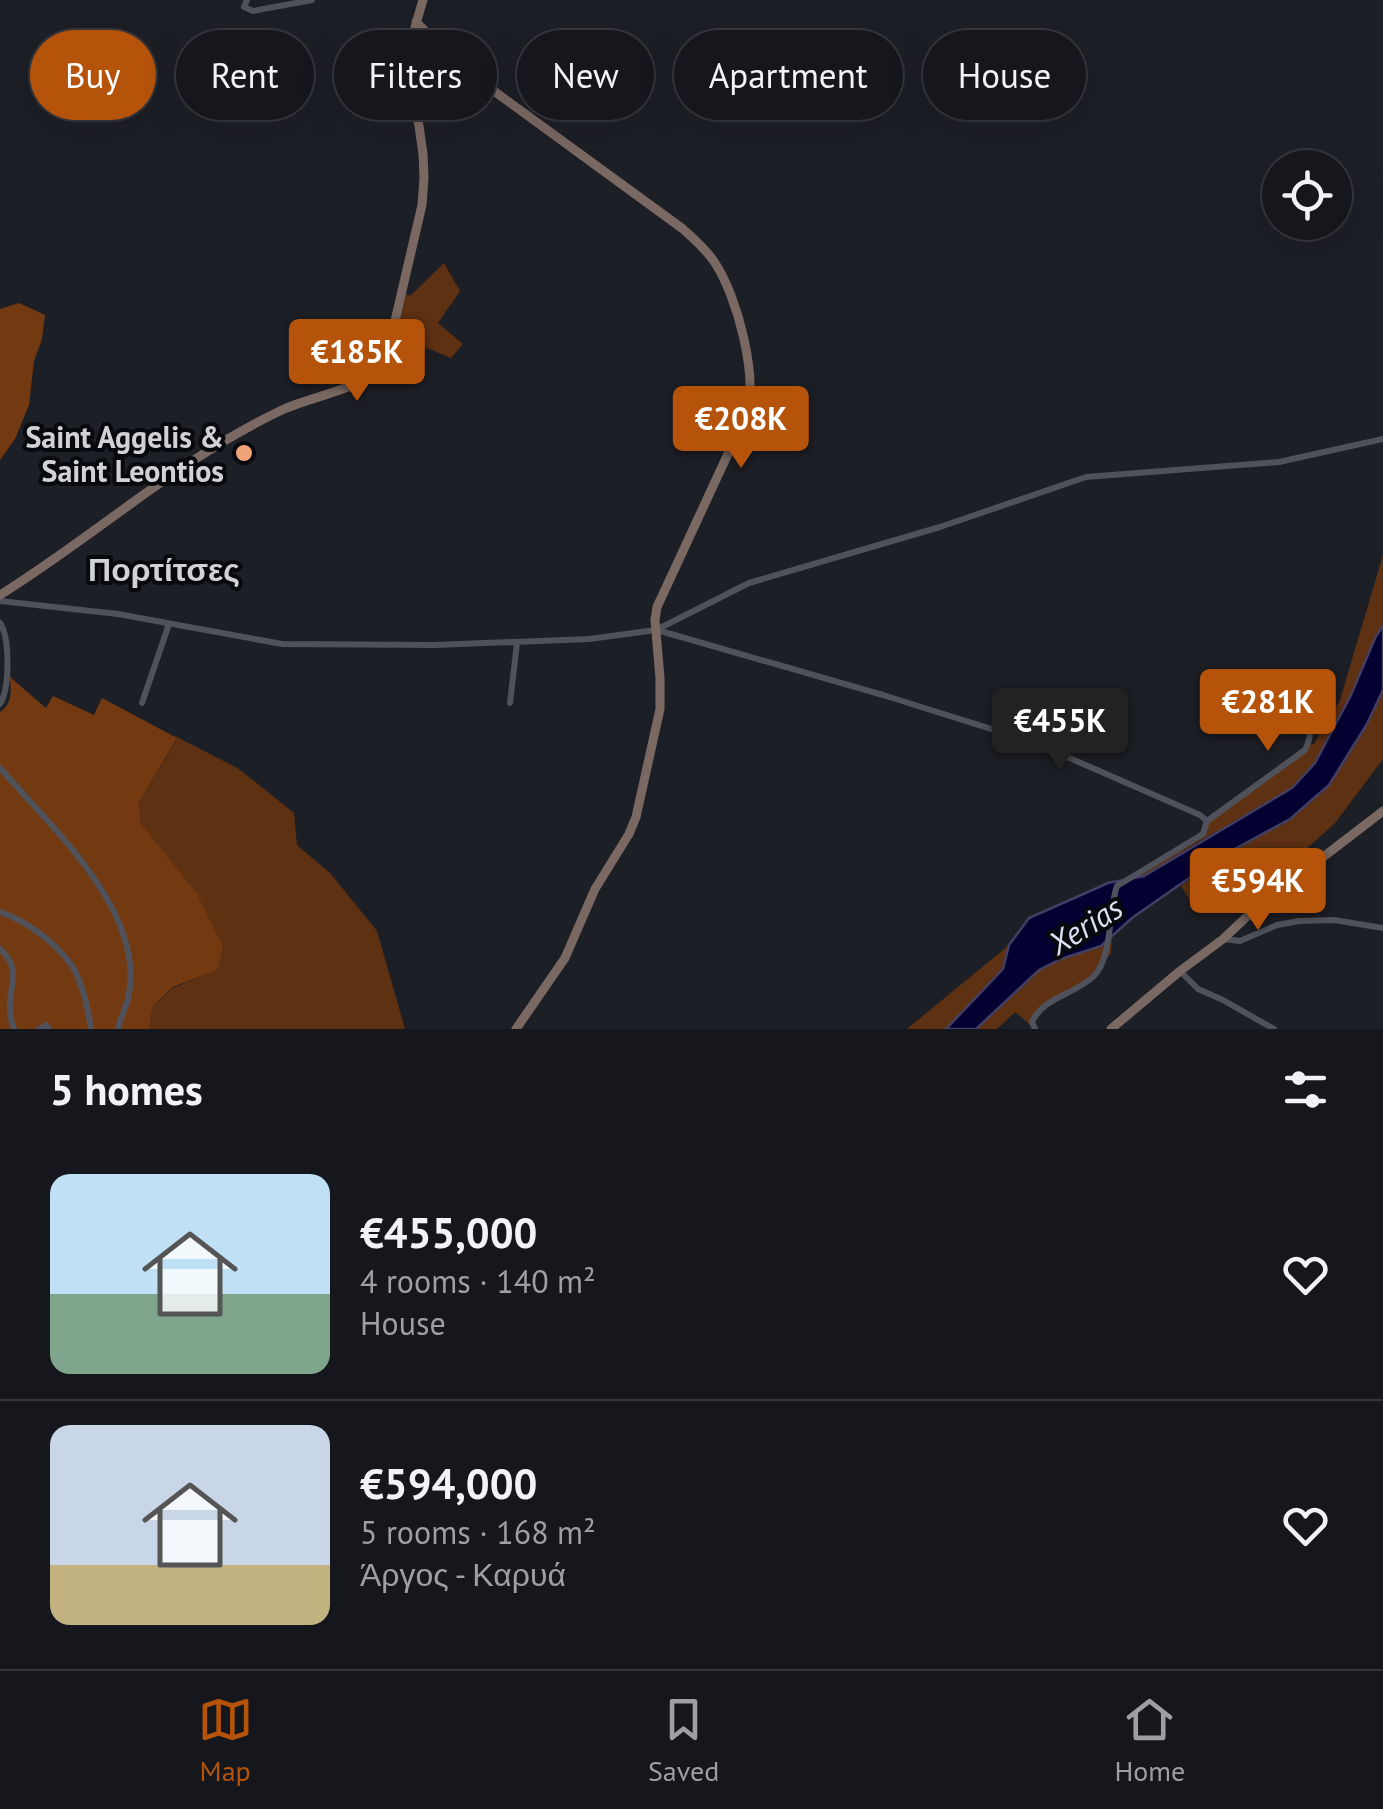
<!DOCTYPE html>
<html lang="en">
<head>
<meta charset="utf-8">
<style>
  body { margin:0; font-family:"PT Sans",sans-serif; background:#1f2025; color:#f1f3f6; height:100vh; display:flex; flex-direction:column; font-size:38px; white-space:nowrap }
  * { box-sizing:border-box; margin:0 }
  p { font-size:32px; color:#9e9fa3 }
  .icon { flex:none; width:55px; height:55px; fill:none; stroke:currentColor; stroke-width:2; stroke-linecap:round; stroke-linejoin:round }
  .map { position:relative; height:1029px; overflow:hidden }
  .sheet { display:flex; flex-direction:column; background:#16171c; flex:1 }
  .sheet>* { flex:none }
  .hud { position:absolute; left:30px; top:30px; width:1325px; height:90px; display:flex; gap:20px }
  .buttons { position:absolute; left:1262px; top:150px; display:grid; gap:20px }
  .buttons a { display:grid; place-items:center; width:90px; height:90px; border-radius:50%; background:#16171c; box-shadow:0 10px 40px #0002,0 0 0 2px #35363b; font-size:50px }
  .price { position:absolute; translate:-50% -85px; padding:0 22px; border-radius:10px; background:#b45309; color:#fff; font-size:32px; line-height:65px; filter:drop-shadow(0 2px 5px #0008) }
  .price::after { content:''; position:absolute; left:50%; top:60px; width:30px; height:22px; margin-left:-15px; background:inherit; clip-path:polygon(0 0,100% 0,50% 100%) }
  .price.on { background:#222; color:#fff }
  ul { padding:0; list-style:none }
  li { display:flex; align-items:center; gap:30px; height:250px; padding:0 50px }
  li+li { border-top:2px solid #35363b }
  li span { display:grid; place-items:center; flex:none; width:280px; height:200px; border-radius:20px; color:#555 }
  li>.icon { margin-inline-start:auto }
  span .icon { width:120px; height:120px; fill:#fffc; stroke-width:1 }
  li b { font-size:42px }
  h2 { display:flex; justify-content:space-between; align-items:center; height:120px; padding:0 50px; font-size:42px }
  .pill { padding:0 35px; border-radius:45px; background:#16171c; box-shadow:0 10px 40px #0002,0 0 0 2px #35363b; font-size:35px; line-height:90px }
  .pill.on { background:#b45309; color:#fff }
  .tab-bar { display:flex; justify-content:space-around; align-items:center; height:140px; border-top:2px solid #35363b; background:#16171c; font-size:28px; color:#9e9fa3 }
  .tab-bar a { display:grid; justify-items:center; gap:5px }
  .tab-bar .on { color:#b45309 }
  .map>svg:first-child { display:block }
  .green { fill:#5f3113 }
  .forest { fill:#733910 }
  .water { fill:#050032; stroke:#423f64; stroke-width:2.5 }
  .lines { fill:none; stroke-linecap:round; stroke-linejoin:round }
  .street { stroke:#50525b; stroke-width:6 }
  .secondary { stroke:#7a6862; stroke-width:9 }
  .poi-dot { fill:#efa376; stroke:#08090c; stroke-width:4 }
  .labels { text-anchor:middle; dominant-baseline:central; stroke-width:8; stroke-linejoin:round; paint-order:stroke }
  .poi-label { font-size:30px; font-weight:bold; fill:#d1d2d7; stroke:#08090c; text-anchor:end }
  .neighbourhood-label { font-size:32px; font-weight:bold; fill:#d1d2d7; stroke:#08090c }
  .water-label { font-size:32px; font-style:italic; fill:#dce1f3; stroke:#08090c }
</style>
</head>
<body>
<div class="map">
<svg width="1383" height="1029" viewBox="0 0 1383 1029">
  <rect width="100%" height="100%" fill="#1d1f26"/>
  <!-- green -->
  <path class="green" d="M444,263L460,291L438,323L463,344L451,358L395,335L406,294L410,296Z
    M1383,555V626L1376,636L1351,695L1315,763L1292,788L1265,805L1201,840L1144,876L1127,879L1203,834L1207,821L1307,745L1314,744L1340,700Z
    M1383,690V759L1335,823L1282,871L1265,884L1210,901L1200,896L1191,902L1181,886C1213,859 1251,843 1287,820C1335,790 1360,740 1383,690Z
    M173,735L239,769L294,813L297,845L330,873L377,931L405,1029H149L153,1006L173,988L216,970L152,841L141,824L139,803L177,739Z
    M1112,934L1111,953L1094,976L1034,1016V1028L1015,1012L997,1029H976L1039,970L1061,959L1076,955Z
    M1009,945L1003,969L946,1029H907Z"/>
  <!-- forest -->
  <path class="forest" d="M19,303L45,315L42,339L34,361L29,405L15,439L0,460V309Z
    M10,677L46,708L53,696L94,715L102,698L177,738L139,803L141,824L197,894L223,947L217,970L173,987L153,1006L149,1029H0V712C13,703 11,692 10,677Z"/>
  <!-- water -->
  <path class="water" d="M1383,626V690L1367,724L1329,785L1290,819L1222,856L1192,876L1132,918L1101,946L1061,959L1039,970L976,1029H946L1003,969L1009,945L1029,918L1108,883L1144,876L1292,788L1315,763L1351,695L1376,636Z"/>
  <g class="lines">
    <!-- street -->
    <path class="street" d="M247,0L244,7L253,11L312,0
      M0,601L118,614L282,644L435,645L589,639L656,630L749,583L940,527L1086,477L1279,462L1383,439
      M0,623C10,638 10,688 0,704
      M657,630L883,695L1033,742L1200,815L1207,821L1203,834L1117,886C1108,911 1113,956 1094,976C1076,994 1043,997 1032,1022L1035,1029
      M142,703L169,624
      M510,703L517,643
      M0,768C51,827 148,913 128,999C125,1009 120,1019 118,1029
      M1207,821L1305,750C1324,713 1285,696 1257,683
      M0,912C26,920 56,943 72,966C83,983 88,1009 91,1029
      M1224,939L1240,941L1277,925L1299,921L1334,920L1383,928
      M0,949C28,975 0,992 14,1029
      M1180,971L1198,989L1223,1000L1274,1029
      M39,1029L46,1025L49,1029"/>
    <!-- secondary -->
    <path class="secondary" d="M416,22L461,67L683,229C694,239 707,250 715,263C737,296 759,378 746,415L657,607L655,620L660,678V709L636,817L629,834L595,889L565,958L516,1029
      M0,595C95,536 180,458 282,410C307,398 358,389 374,372C383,362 387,350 391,338L422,205L424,178L423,154L419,126L405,61L423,0
      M1111,1029L1180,971L1223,939L1254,910L1383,811"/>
  </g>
  <!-- markers -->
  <circle class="poi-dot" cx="244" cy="453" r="10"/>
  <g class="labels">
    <!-- poi labels -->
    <g class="poi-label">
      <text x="224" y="436">Saint Aggelis &amp;<tspan x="224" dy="34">Saint Leontios</tspan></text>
    </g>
    <!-- neighbourhood labels -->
    <g class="neighbourhood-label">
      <text x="164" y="569">Πορτίτσες</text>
    </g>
    <!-- water labels -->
    <g class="water-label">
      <text transform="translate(1085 925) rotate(-32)">Xerias</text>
    </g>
  </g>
</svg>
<div class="buttons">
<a><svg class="icon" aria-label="locate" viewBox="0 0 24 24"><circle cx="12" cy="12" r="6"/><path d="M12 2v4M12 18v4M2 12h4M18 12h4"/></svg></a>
</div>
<b class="price" style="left:357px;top:404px">€185K</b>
<b class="price" style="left:741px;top:471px">€208K</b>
<b class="price" style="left:1268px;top:754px">€281K</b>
<b class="price on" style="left:1060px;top:773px">€455K</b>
<b class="price" style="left:1258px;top:933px">€594K</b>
<div class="hud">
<a class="pill on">Buy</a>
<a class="pill">Rent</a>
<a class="pill">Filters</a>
<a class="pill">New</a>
<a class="pill">Apartment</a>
<a class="pill">House</a>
</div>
</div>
<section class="sheet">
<h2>5 homes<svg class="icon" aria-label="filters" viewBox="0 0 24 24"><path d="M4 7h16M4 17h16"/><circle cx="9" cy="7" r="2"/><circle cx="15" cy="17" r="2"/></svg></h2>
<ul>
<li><span style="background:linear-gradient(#bfe0f5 60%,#7fa58c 0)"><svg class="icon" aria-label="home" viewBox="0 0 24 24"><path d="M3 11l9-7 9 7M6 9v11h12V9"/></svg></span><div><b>€455,000</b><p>4 rooms · 140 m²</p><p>House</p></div><svg class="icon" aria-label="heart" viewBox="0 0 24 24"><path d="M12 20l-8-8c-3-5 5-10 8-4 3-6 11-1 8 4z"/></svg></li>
<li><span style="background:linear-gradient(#c9d6e8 70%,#c2b280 0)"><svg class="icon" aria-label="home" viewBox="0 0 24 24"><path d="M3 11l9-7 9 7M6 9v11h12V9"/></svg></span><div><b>€594,000</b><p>5 rooms · 168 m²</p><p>Άργος - Καρυά</p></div><svg class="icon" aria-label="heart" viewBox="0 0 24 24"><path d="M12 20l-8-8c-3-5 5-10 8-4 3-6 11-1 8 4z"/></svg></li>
</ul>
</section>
<nav class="tab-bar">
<a class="on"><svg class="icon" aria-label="map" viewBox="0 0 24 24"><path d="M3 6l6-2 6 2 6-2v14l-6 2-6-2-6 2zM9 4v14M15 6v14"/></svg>Map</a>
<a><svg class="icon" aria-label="saved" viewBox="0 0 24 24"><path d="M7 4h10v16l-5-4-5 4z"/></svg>Saved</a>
<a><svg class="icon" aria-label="home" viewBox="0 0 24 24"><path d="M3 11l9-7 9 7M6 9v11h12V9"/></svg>Home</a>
</nav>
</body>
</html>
